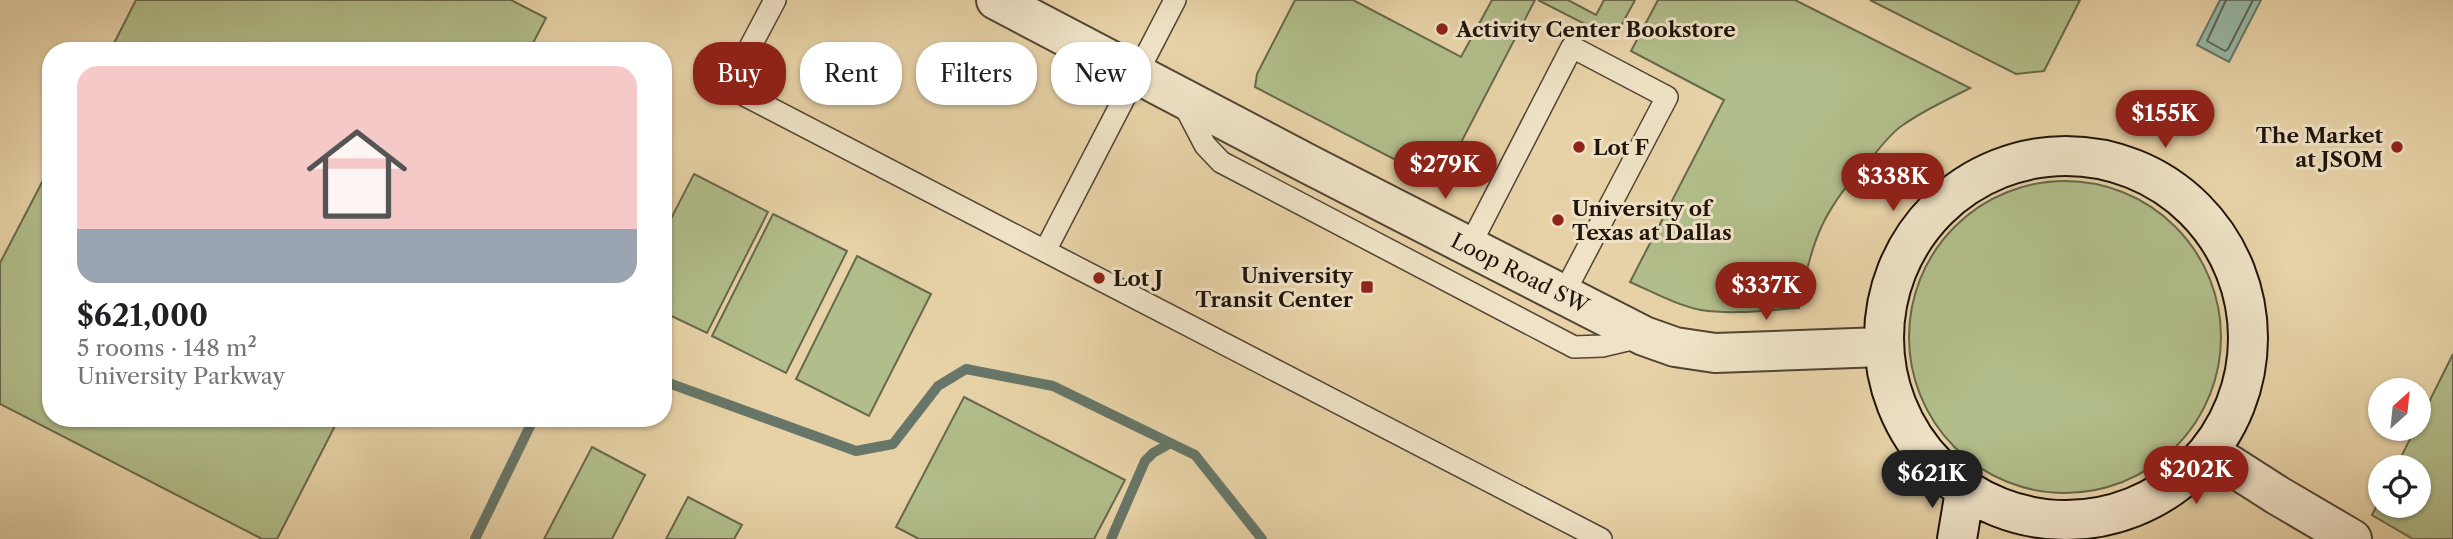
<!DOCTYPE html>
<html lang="en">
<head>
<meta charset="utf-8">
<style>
  body { margin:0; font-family:"Libre Caslon Text",serif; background:#f2f2f2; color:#202124; height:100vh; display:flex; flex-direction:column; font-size:26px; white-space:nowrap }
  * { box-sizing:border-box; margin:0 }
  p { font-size:23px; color:#757577 }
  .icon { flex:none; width:38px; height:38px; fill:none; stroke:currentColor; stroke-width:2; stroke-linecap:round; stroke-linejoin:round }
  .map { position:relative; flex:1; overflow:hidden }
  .sheet { position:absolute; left:42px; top:42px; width:630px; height:385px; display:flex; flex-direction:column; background:#fff; border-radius:28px; box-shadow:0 2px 5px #0004 }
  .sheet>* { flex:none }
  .top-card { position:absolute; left:693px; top:42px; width:665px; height:63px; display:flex; gap:14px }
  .needle { width:46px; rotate:27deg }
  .tools { position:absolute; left:2368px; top:378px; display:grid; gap:14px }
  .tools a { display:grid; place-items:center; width:63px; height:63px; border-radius:50%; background:#fff; box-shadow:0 2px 5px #0004; font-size:35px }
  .price { position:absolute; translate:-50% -60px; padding:0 16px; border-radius:24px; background:#8f2418; color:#fff; font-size:23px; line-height:46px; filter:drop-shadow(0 2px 4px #0008) }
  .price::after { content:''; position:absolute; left:50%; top:42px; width:21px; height:16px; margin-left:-10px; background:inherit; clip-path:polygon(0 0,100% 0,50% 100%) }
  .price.selected { background:#222; color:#fff }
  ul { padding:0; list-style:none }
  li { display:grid; align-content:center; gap:14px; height:371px; padding:0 35px }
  li span { display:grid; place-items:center; height:217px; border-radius:21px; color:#555 }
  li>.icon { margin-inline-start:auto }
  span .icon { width:126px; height:126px; fill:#fffc; stroke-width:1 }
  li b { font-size:30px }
  .chip { padding:0 24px; border-radius:28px; background:#fff; box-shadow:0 2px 5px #0004; font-size:24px; line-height:63px }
  .chip.selected { background:#8f2418; color:#fff }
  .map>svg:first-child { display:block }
  .green { fill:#b1bd8a; stroke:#68684b; stroke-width:2 }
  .water { fill:#97b8a5; stroke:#677668; stroke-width:2 }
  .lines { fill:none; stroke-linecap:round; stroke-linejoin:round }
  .shore { stroke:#5c6658; stroke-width:2 }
  .stream { stroke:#677668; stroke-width:10 }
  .lane-casing { stroke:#524433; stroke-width:24 }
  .street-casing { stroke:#524433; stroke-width:42 }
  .secondary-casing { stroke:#20140c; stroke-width:42 }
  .lane { stroke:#efe2c6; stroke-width:21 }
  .street { stroke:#efe2c6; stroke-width:38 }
  .secondary { stroke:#efe2c6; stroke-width:38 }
  .poi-dot { fill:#8f2418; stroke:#efe2c6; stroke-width:2.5 }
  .labels { text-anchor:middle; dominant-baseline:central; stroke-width:6; stroke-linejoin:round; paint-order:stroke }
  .poi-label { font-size:21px; font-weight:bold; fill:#20140c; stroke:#efe2c6; text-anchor:start }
  .street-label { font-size:21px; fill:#20140c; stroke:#efe2c6 }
</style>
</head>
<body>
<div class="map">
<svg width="2453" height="539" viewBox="0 0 2453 539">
  <rect width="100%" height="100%" fill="#e7d2a7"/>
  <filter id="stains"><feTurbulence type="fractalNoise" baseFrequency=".00286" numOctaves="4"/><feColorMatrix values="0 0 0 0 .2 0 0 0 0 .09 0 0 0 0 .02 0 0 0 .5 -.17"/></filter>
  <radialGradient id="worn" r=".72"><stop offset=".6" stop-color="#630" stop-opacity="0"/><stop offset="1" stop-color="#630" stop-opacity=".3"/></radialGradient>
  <!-- green -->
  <path class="green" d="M136,0H511L546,18L529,51H110Z
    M1295,0H1353L1461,57L1492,0H1535L1440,183L1255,87L1257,74Z
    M1538,0H1568L1596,15L1604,0H1635L1614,39Z
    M1658,0H1795L1970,88C1947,100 1924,110 1903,125C1892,132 1882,145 1873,156C1824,207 1811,239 1799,308C1767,310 1733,315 1701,310C1676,305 1653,292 1630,282L1724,100L1631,51Z
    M1870,0H2080L2044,71L2016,74Z
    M51,165V418H339L277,539H262L0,404V263Z
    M694,174L768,212L707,333L663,312V234Z
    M1909 337a156 156 0 1 1 312 0a156 156 0 1 1-312 0Z
    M773,214L847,251L786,373L712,336Z
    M857,256L931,294L869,416L796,379Z
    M2453,354V539H2413L2372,515L2380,499V506H2418V467H2396L2415,429H2418L2419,422Z
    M964,397L1125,480L1094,539H919L896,527Z
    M592,447L645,475L612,539H544Z
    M688,497L742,525L734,539H666Z"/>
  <!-- water -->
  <path class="water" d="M2220,0H2261L2229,62L2197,45Z"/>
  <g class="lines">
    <!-- shore -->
    <path class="shore" d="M2226,0L2207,41L2225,51L2228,49L2253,0"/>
    <!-- stream -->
    <path class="stream" d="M663,381L856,451L893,444L938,386L966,369L1053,386L1195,455L1262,539
      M475,539L534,418
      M1111,539L1145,461L1153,453L1169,444"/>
    <defs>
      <path id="lane" d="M775,0L729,87L1045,251
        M1175,0L1045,251L1601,539
        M1182,101L1205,145L1221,162L1574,347L1602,346L1640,337
        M1469,247L1572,47L1667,97L1563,295"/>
      <path id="street" d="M996,0L1312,166L1644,336L1675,347L1715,353L1882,347
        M2213,454L2277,495L2352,539"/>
      <path id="secondary" d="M1884 338a182 182 0 1 1 364 0a182 182 0 1 1-364 0Z
        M1957,539L1965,491"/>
    </defs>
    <!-- lane casing -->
    <use href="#lane" class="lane-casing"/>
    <!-- street casing -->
    <use href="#street" class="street-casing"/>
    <!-- secondary casing -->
    <use href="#secondary" class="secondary-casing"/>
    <!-- lane -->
    <use href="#lane" class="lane"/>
    <!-- street -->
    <use href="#street" class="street"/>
    <!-- secondary -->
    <use href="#secondary" class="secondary"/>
  </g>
  <!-- markers -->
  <g class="poi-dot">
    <circle cx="1442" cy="29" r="7"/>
    <circle cx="1579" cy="147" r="7"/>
    <circle cx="2397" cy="147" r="7"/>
    <circle cx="1558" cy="220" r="7"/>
    <circle cx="1099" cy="278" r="7"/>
    <rect x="1360" y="280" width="14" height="14" rx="3.5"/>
  </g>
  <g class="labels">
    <!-- poi labels -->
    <g class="poi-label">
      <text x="1456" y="29">Activity Center Bookstore</text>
      <text x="2383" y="135" text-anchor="end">The Market<tspan x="2383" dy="24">at JSOM</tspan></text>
      <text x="1593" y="147">Lot F</text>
      <text x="1572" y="208">University of<tspan x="1572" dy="24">Texas at Dallas</tspan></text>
      <text x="1353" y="275" text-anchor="end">University<tspan x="1353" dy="24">Transit Center</tspan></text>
      <text x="1113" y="278">Lot J</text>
    </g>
    <!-- street labels -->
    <g class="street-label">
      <text transform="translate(1520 273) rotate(27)">Loop Road SW</text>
    </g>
  </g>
  <rect width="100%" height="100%" filter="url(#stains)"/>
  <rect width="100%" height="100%" fill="url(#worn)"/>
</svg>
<div class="tools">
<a><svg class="needle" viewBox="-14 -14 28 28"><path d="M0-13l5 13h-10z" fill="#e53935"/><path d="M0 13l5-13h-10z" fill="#757577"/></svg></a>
<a><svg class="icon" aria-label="locate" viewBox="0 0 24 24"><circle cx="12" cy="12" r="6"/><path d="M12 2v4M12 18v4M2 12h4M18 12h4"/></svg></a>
</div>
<b class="price" style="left:2165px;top:150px">$155K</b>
<b class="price" style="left:1445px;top:201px">$279K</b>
<b class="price" style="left:1893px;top:213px">$338K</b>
<b class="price" style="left:1766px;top:322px">$337K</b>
<b class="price" style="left:2196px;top:506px">$202K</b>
<b class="price selected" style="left:1932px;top:510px">$621K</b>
<div class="top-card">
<a class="chip selected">Buy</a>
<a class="chip">Rent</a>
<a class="chip">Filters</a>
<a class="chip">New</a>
</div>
<section class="sheet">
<ul>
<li><span style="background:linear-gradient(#f6c9c9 75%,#9aa5b1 0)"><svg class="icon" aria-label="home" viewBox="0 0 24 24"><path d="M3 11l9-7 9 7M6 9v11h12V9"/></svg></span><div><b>$621,000</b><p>5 rooms · 148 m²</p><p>University Parkway</p></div></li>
</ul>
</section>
</div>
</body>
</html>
